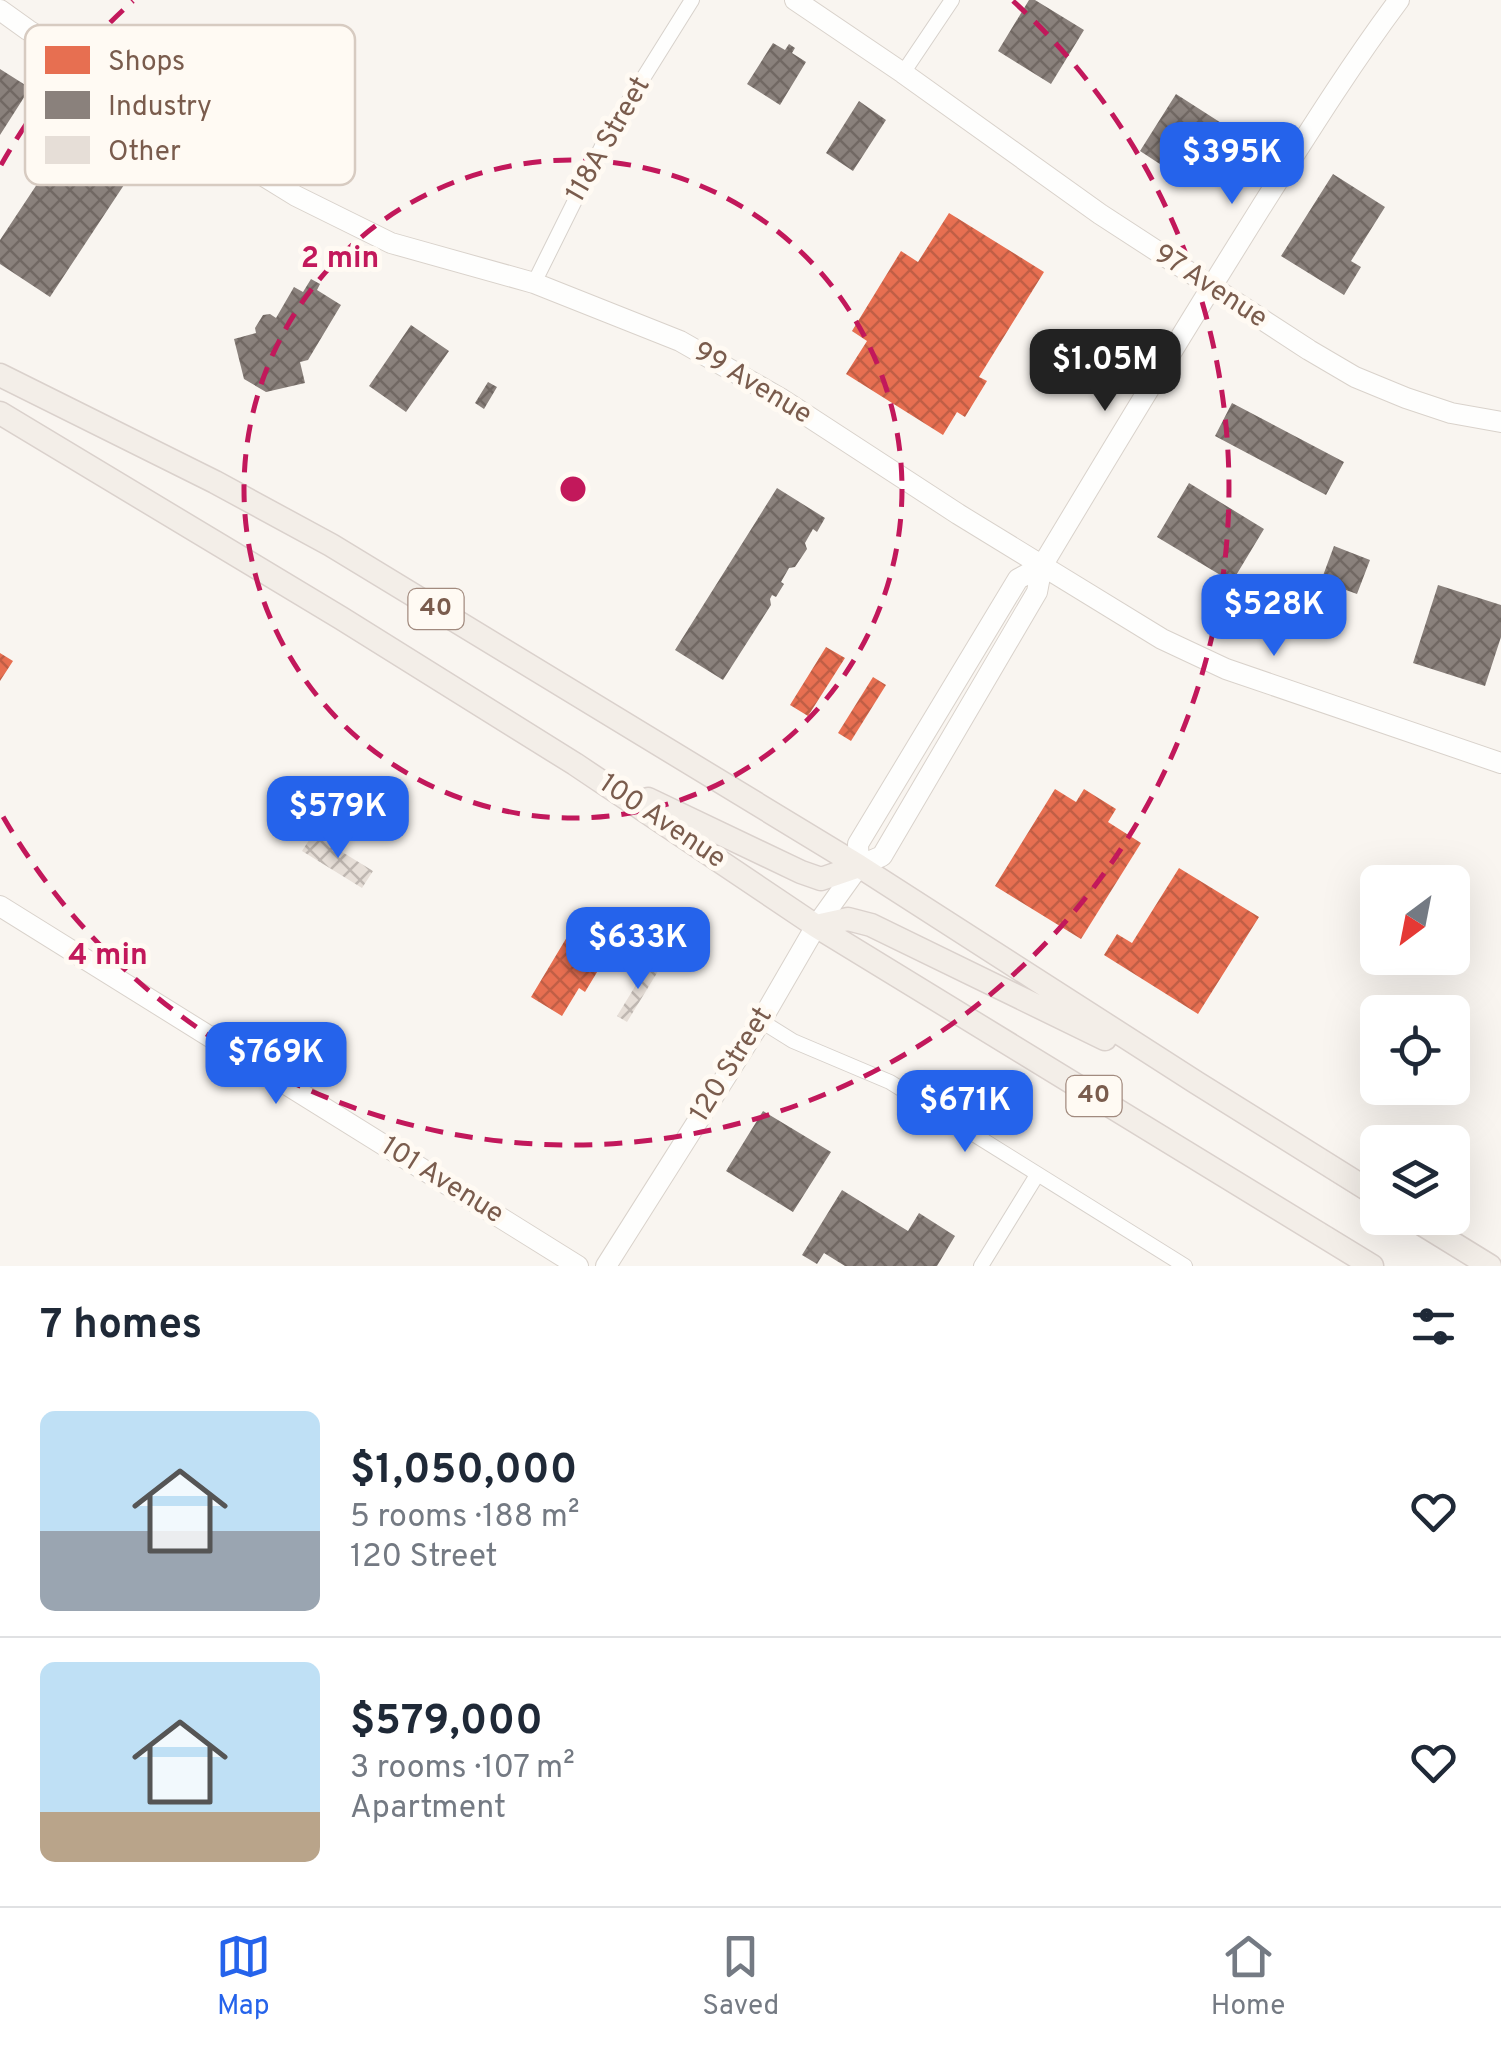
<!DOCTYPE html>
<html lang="en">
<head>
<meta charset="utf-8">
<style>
  body { margin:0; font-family:Overpass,sans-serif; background:#f2f2f3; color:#1f2937; height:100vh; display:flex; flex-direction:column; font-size:38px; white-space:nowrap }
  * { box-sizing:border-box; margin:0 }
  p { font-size:32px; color:#747a83 }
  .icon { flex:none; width:55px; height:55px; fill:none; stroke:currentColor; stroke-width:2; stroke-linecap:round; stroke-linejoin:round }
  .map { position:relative; height:1266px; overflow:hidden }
  .details { display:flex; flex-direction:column; background:#fff; flex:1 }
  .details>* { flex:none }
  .needle { width:65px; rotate:212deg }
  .controls { position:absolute; left:1360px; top:865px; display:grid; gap:20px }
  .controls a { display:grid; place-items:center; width:110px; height:110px; border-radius:15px; background:#fff; box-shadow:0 10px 40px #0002; font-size:50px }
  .price { position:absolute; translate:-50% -85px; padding:0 22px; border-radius:20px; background:#2563eb; color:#fff; font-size:32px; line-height:65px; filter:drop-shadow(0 2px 5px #0008) }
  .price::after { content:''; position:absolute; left:50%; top:60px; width:30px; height:22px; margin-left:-15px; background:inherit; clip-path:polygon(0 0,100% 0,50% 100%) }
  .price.on { background:#222; color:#fff }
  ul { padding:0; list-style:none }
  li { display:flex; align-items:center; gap:30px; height:250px; padding:0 40px }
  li+li { border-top:2px solid #e0e1e3 }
  li span { display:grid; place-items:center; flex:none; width:280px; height:200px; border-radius:15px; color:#555 }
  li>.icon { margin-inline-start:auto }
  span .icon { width:120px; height:120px; fill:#fffc; stroke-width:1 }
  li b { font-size:42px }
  h2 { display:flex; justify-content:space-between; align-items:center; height:120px; padding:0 40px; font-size:42px }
  .tabs { display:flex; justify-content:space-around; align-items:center; height:140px; border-top:2px solid #e0e1e3; background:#fff; font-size:28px; color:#747a83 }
  .tabs a { display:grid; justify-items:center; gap:5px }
  .tabs .on { color:#2563eb }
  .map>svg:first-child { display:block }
  .shops { fill:url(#shops-cross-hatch) }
  .industry { fill:url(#industry-cross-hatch) }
  .building { fill:url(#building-cross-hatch) }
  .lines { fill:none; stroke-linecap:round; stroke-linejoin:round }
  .street-casing { stroke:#d7d1cb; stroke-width:16 }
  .secondary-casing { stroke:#d9d2cb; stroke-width:22 }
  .primary-casing { stroke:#dad1cc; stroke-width:25 }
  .street { stroke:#fefefd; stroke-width:14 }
  .secondary { stroke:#fefefd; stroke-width:20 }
  .primary { stroke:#f3eee8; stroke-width:22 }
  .ring { fill:none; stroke:#c2185b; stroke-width:5; stroke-dasharray:18 12 }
  .labels { text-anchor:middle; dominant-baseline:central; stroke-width:10; stroke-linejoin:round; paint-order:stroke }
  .shield { fill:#fffaf3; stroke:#a28b7f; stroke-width:2.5 }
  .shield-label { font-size:25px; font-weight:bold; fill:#7a5c4d }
  .street-label { font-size:28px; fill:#7a5c4d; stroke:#fffaf3 }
  .key { fill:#fffaf3; stroke:#d7cbc1; stroke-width:2.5 }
  .key-label { font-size:28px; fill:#7a5c4d }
  .centre { fill:#c2185b; stroke:#fffaf3; stroke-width:5 }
  .ring-label { font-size:30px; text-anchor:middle; font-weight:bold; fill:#c2185b; stroke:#fffaf3; stroke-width:10; stroke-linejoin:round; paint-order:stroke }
</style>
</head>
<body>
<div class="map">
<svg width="1501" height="1266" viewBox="0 0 1501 1266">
  <defs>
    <pattern id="shops-cross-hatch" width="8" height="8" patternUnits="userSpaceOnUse" patternTransform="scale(2.5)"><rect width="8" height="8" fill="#e76f51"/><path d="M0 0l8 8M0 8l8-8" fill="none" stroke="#c05e45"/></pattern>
    <pattern id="industry-cross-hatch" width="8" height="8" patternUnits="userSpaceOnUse" patternTransform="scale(2.5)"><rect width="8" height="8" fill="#8a817c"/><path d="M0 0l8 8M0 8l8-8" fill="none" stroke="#716863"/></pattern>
    <pattern id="building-cross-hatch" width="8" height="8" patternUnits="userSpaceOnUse" patternTransform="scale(2.5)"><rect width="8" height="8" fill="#e6ded7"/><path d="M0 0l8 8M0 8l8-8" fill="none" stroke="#bfb7b1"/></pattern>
  </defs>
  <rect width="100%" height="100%" fill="#f9f5f0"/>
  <!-- shops -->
  <path class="shops" d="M949,213L1044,272L979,377L987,381L965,417L957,412L943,435L846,374L867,341L852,331L901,251L918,262Z
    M826,647L845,658L808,716L790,705Z
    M0,653L13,661L0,681Z
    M873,677L886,685L851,741L838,733Z
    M1055,789L1076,802L1084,789L1116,809L1108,822L1141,843L1081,939L995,886Z
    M1179,868L1259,917L1198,1014L1104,955L1117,934L1132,943Z
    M582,912L610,929L604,938L614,944L585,992L579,988L562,1016L531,997Z"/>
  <!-- industry -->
  <path class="industry" d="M1029,0H1035L1084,30L1051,84L998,51Z
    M773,43L785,50L789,44L795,48L792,53L806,62L780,105L747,84Z
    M0,69L30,88L0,135Z
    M1176,94L1229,128L1192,185L1140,151Z
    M859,101L886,120L853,171L826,153Z
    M99,105L153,141L50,297L0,264V240L71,133L78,138Z
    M1333,174L1385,207L1351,261L1361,267L1344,295L1281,256Z
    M311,279L320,284L317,290L341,305L308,360L300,362L305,383L266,392L244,379L234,339L256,333L255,328L263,315L270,314L276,318L294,287L303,292Z
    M411,325L449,351L406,412L369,386Z
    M488,382L497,387L484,409L475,403Z
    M1232,403L1344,462L1326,495L1215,436Z
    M1189,483L1264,529L1232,582L1157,537Z
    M777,488L825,518L817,532L813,529L805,543L807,549L795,567L789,568L781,582L784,584L776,597L772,595L770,599L771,605L723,680L675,650Z
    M1334,546L1370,560L1357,594L1321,581Z
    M1438,585L1501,605V637L1485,686L1413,663Z
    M763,1111L831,1152L793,1212L726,1171Z
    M842,1190L908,1231L919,1213L955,1236L937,1266H845L824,1253L817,1264L802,1255Z"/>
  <!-- building -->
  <path class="building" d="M313,834L373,871L362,888L302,851Z
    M650,962L660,968L627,1022L617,1016Z"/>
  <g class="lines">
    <defs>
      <path id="street" d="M903,73L952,0
        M534,283L607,136L692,0
        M761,1021L793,1041L890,1082L1185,1266
        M981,1266L1037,1175"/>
      <path id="secondary" d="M795,0L903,73L1100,214L1309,350L1355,377L1406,398L1451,413L1501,422
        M0,10L28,30L296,196L391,243L534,283L680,341L780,398L958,514L1162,639L1226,669L1501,763
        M859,866L858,844L1018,579L1042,566
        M0,906L578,1266
        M606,1266L761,1021L816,926L859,866L882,856L1037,592L1042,566C1114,446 1186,327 1260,209C1305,138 1349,67 1399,0"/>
      <path id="primary" d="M0,375L215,482L331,545L859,866L1197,1083L1378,1196
        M0,413L341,618L575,764L816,926L1372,1266
        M648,799L801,872L821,879L859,866
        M816,926L848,919L871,925L1105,1039
        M1412,1218L1490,1266"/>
    </defs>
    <!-- street casing -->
    <use href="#street" class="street-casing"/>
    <!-- secondary casing -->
    <use href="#secondary" class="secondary-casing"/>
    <!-- primary casing -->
    <use href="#primary" class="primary-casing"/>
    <!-- street -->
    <use href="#street" class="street"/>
    <!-- secondary -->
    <use href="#secondary" class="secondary"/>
    <!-- primary -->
    <use href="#primary" class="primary"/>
  </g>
  <!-- distance rings -->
  <g class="ring">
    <circle cx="573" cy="489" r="329"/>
    <path d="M1 165A657 657 0 0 1 133 1M1013 1A657 657 0 1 1 1 813"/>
  </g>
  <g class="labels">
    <!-- shield labels -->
    <g class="shield">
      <rect x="408.5" y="589" width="55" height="40" rx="8"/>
      <rect x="1066.5" y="1076" width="55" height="40" rx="8"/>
    </g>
    <g class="shield-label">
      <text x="436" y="609">40</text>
      <text x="1094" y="1096">40</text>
    </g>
    <!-- street labels -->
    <g class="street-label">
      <text transform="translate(609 140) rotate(-60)">118A Street</text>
      <text transform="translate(1210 287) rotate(33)">97 Avenue</text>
      <text transform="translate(752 384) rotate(31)">99 Avenue</text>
      <text transform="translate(662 822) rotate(34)">100 Avenue</text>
      <text transform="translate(732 1065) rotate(-58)">120 Street</text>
      <text transform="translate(442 1181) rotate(32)">101 Avenue</text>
    </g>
  </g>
  <!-- legend -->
  <rect x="25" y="25" width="330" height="160" rx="15" class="key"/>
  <rect x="45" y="46" width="45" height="28" fill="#e76f51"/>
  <rect x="45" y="91" width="45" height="28" fill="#8a817c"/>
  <rect x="45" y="136" width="45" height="28" fill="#e6ded7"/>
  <g class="key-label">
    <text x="108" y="70">Shops</text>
    <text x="108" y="115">Industry</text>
    <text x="108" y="160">Other</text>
  </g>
  <circle cx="573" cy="489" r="15" class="centre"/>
  <g class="ring-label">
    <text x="340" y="267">2 min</text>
    <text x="108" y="964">4 min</text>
  </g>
</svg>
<div class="controls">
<a><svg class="needle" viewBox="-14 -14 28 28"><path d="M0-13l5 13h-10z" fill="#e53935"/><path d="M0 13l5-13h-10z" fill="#747a83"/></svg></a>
<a><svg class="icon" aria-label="locate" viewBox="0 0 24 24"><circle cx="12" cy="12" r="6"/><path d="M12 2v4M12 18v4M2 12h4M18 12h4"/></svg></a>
<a><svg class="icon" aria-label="layers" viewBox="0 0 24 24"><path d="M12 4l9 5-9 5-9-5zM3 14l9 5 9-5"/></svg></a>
</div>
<b class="price" style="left:1232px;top:207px">$395K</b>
<b class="price on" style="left:1105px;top:414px">$1.05M</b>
<b class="price" style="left:1274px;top:659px">$528K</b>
<b class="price" style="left:338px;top:861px">$579K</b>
<b class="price" style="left:638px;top:992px">$633K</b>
<b class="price" style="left:276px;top:1107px">$769K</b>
<b class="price" style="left:965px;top:1155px">$671K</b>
</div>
<section class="details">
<h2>7 homes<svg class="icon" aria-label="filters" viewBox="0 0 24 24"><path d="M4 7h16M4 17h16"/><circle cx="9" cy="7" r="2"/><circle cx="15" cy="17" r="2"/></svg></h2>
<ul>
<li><span style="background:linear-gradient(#bfe0f5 60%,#9aa5b1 0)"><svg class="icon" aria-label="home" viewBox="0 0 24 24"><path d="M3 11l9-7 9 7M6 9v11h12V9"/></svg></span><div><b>$1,050,000</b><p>5 rooms · 188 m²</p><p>120 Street</p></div><svg class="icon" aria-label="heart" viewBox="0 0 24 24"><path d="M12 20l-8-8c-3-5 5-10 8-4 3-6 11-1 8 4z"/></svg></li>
<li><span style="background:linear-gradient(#bfe0f5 75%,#b9a48a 0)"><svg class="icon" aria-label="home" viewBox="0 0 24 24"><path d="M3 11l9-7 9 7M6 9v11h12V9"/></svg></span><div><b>$579,000</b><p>3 rooms · 107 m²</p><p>Apartment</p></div><svg class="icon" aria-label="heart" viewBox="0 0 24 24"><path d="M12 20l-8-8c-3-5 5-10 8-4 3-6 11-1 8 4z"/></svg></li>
</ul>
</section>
<nav class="tabs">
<a class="on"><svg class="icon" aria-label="map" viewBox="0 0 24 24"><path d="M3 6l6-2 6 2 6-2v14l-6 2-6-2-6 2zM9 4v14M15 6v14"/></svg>Map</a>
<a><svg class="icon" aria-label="saved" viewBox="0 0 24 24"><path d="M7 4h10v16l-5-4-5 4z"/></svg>Saved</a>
<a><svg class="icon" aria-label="home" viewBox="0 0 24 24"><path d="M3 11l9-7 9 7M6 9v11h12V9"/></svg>Home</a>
</nav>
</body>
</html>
